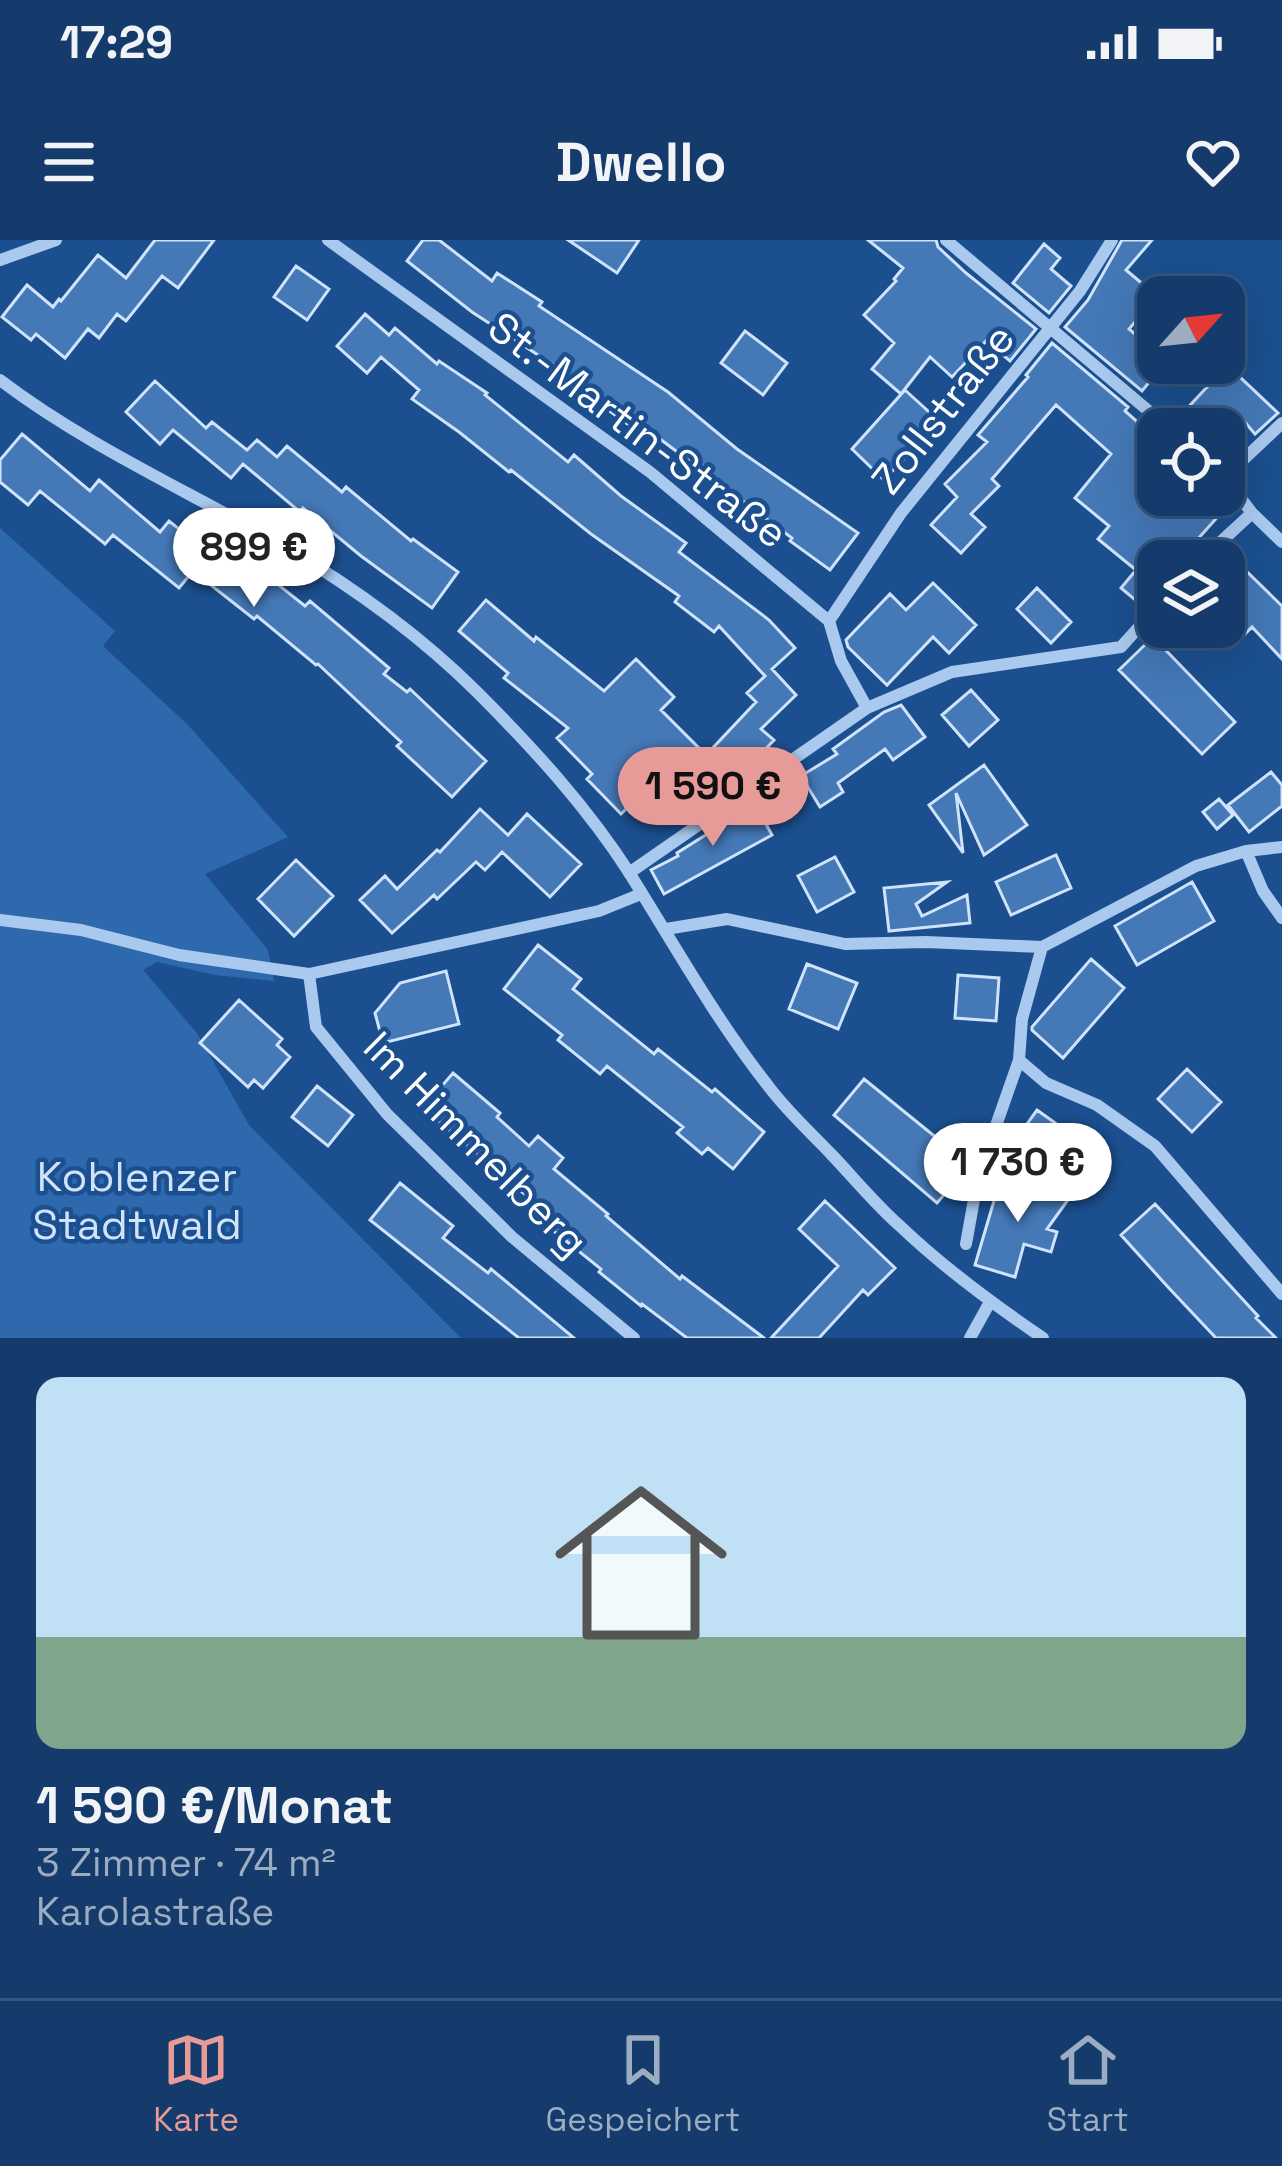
<!DOCTYPE html>
<html lang="de">
<head>
<meta charset="utf-8">
<style>
  body { margin:0; font-family:"Space Grotesk",sans-serif; background:#214673; color:#f1f3f6; height:100vh; display:flex; flex-direction:column; font-size:45px; white-space:nowrap }
  * { box-sizing:border-box; margin:0 }
  p { font-size:39px; color:#9dadc1 }
  .icon { flex:none; width:66px; height:66px; fill:none; stroke:currentColor; stroke-width:2; stroke-linecap:round; stroke-linejoin:round }
  .map { position:relative; height:1098px; overflow:hidden }
  .drawer { display:flex; flex-direction:column; background:#143b6b; flex:1 }
  .drawer>* { flex:none }
  .needle { width:78px; rotate:63deg }
  .controls { position:absolute; left:1137px; top:36px; display:grid; gap:24px }
  .controls a { display:grid; place-items:center; width:108px; height:108px; border-radius:24px; background:#143b6b; box-shadow:0 12px 48px #0002,0 0 0 3px #33557e; font-size:60px }
  .price { position:absolute; translate:-50% -102px; padding:0 27px; border-radius:42px; background:#fff; color:#222; font-size:39px; line-height:78px; filter:drop-shadow(0 3px 6px #0008) }
  .price::after { content:''; position:absolute; left:50%; top:72px; width:36px; height:27px; margin-left:-18px; background:inherit; clip-path:polygon(0 0,100% 0,50% 100%) }
  .price.selected { background:#e69b98; color:#111 }
  ul { padding:0; list-style:none }
  li { display:grid; align-content:center; gap:24px; height:636px; padding:0 36px }
  li span { display:grid; place-items:center; height:372px; border-radius:24px; color:#555 }
  li>.icon { margin-inline-start:auto }
  span .icon { width:216px; height:216px; fill:#fffc; stroke-width:1 }
  li b { font-size:51px }
  .status { display:flex; justify-content:space-between; align-items:center; height:84px; padding:0 60px; background:#143b6b; direction:ltr }
  .status svg { height:33px; fill:currentColor }
  header { display:flex; justify-content:space-between; align-items:center; height:156px; padding:0 36px; background:#143b6b; font-size:54px; font-weight:700 }
  .dock { display:flex; justify-content:space-around; align-items:center; height:168px; border-top:3px solid #33557e; background:#143b6b; font-size:33px; color:#9dadc1 }
  .dock a { display:grid; justify-items:center; gap:6px }
  .dock .selected { color:#e69b98 }
  .map>svg:first-child { display:block }
  .green { fill:#2e69ad }
  .building { fill:#4478b7; stroke:#cfe3fa; stroke-width:3 }
  .lines { fill:none; stroke-linecap:round; stroke-linejoin:round }
  .minor { stroke:#a9c9ee; stroke-width:12 }
  .labels { text-anchor:middle; dominant-baseline:central; stroke-width:9; stroke-linejoin:round; paint-order:stroke }
  .street-label { font-size:42px; fill:#fff; stroke:#1b4f8f }
  .park-label { font-size:42px; fill:#cfe3fa; stroke:#1b4f8f }
</style>
</head>
<body>
<div class="status"><b>17:29</b><svg viewBox="0 0 49 12"><path d="M0 12V9h3v3zM5 12V6h3v6zM10 12V3h3v9zM15 12V0h3v12zM26 1h20v11H26zM47 4h2v5h-2z"/></svg></div>
<header><svg class="icon" aria-label="menu" viewBox="0 0 24 24"><path d="M4 6h16M4 12h16M4 18h16"/></svg>Dwello<svg class="icon" aria-label="heart" viewBox="0 0 24 24"><path d="M12 20l-8-8c-3-5 5-10 8-4 3-6 11-1 8 4z"/></svg></header>
<div class="map">
<svg width="1282" height="1098" viewBox="0 0 1282 1098">
  <rect width="100%" height="100%" fill="#1b4f8f"/>
  <!-- green -->
  <path class="green" d="M0,288L115,391L103,406L187,484L288,597L205,634L268,710L274,741L215,735L157,722L143,730L197,793L249,885L461,1098H0Z"/>
  <!-- building -->
  <path class="building" d="M155,0H214L178,48L162,36L126,81L117,74L99,98L88,89L65,118L36,94L31,100L2,77L27,45L53,67L59,59L61,61L98,15L126,38Z
    M423,0H439L492,41L497,33L542,62L539,66L668,152L737,209L858,293L830,330L790,301L792,298L644,187L640,193L597,162L601,156L472,72L407,21Z
    M568,0H639L617,33Z
    M868,0H936L938,7L966,33L1036,89L1010,121L986,101L952,137L930,117L901,154L872,129L894,103L864,75L896,41L894,39L903,28Z
    M1122,0H1152L1126,30L1157,56L1129,89L1158,113V123H1165L1142,151L1065,87L1088,60Z
    M1044,4L1060,18L1051,29L1071,46L1049,73L1013,43Z
    M296,26L329,49L307,80L274,57Z
    M365,74L389,95L395,88L437,124L439,121L487,153L485,155L568,222L574,215L621,256L686,303L679,312L769,380L795,408L772,429L796,455L761,489L774,500L721,556L694,575L655,541L621,574L587,539L592,534L557,498L568,488L504,438L508,433L459,391L486,360L534,401L536,397L604,451L636,419L674,457L661,470L706,515L756,462L747,453L765,436L719,386L714,392L675,362L679,356L591,294L511,230L509,232L459,192L412,159L419,150L381,117L367,133L337,106Z
    M745,91L787,123L763,155L721,123Z
    M1052,103L1128,167L1125,171L1158,200V255H1225L1231,262L1188,310L1193,313L1190,321H1158V349L1155,346L1140,364L1121,348L1136,330L1098,299L1109,286L1075,258L1111,214L1056,165L992,239L999,246L971,274L985,287L961,313L931,285L957,257L945,244L987,202L978,195L1028,137L1026,135Z
    M1180,123H1225L1278,173L1255,194L1244,181L1237,189H1196L1181,175L1207,147Z
    M155,141L206,188L212,182L247,210L257,200L277,217L287,206L342,252L346,247L411,301L413,299L458,332L432,368L361,316L303,268L300,272L243,224L231,238L173,190L160,204L126,172Z
    M905,150L939,181L884,240L852,209Z
    M22,194L90,251L99,240L160,292L169,281L232,331L243,317L305,366L310,361L389,428L384,434L407,452L410,449L486,521L452,557L397,506L401,502L318,424L316,425L257,376L254,379L193,331L179,348L113,295L105,304L40,251L28,265L0,242V220Z
    M1237,322L1282,366V419L1252,387L1245,394L1224,374V335Z
    M933,343L976,385L949,413L933,397L887,445L848,407L846,400L890,354L906,370Z
    M1037,348L1071,382L1051,403L1017,369Z
    M1153,397L1235,482L1202,514L1119,430Z
    M971,450L998,480L969,506L942,475Z
    M901,465L925,497L893,520L885,509L838,543L843,552L820,567L801,536L837,514L833,509L884,472Z
    M984,525L1027,585L984,615L956,553L963,613L929,565Z
    M1271,532L1282,545V566L1249,592L1228,565Z
    M1219,559L1233,575L1217,589L1203,572Z
    M755,564L772,595L664,654L651,630L678,616L677,613Z
    M480,569L508,595L527,574L581,624L550,657L502,612L485,630L476,622L437,659L434,655L392,693L360,660L385,636L397,649L437,610L440,612Z
    M1056,615L1071,648L1011,675L996,642Z
    M835,617L854,652L817,672L798,636Z
    M296,620L333,656L294,696L258,659Z
    M947,642L916,664L922,676L967,655L970,683L889,691L884,648Z
    M1192,642L1214,681L1137,725L1115,686Z
    M538,705L581,739L573,749L654,814L658,809L712,852L715,849L764,892L733,929L708,908L702,914L677,893L683,887L607,826L600,834L558,800L562,795L504,749Z
    M1091,719L1124,748L1063,818L1032,790V787Z
    M807,724L857,743L838,789L789,769Z
    M446,731L459,784L383,803L375,773L400,743Z
    M958,735L999,738L996,781L955,778Z
    M239,760L282,799L277,805L290,817L263,848L254,840L248,847L200,803Z
    M1187,829L1221,862L1192,892L1158,859Z
    M453,833L500,873L497,877L529,906L538,896L563,918L554,929L608,974L606,976L680,1039L682,1036L764,1098H687L642,1064L641,1066L599,1032L601,1029L535,976L541,968L423,868Z
    M864,839L970,925L937,963L834,875Z
    M317,846L353,875L328,906L292,877Z
    M1037,870L1100,915L1076,948L1014,902Z
    M1001,937L1070,957L1047,989L1057,992L1051,1012L1024,1004L1015,1037L975,1025Z
    M400,943L453,986L443,998L488,1033L491,1029L574,1098H519L370,980Z
    M825,961L895,1028L868,1055L863,1050L819,1098H771L838,1026L799,989Z
    M1155,964L1258,1076L1256,1078L1276,1098H1216L1167,1046L1121,995Z"/>
  <g class="lines">
    <!-- minor -->
    <path class="minor" d="M328,0L650,232L829,381L841,421L867,468
      M946,0L1170,189
      M0,20L56,0
      M0,140C87,206 188,251 282,305C353,347 420,395 478,453C533,508 588,568 630,634C675,706 716,780 769,847C787,871 810,892 831,914C854,938 875,964 900,986C944,1028 993,1064 1043,1098
      M1224,236L1252,273L1282,302
      M1225,237L1282,183
      M1200,321L1252,273
      M829,381L901,273L1080,51L1112,0
      M1246,611L1263,651L1282,678
      M629,633L867,468L952,432L1121,407L1158,366
      M0,680L81,690L179,715L309,734L599,671L641,654
      M666,689L727,679L845,704L926,702L1042,707L1196,626L1246,611L1282,607
      M309,734L316,787L387,874L512,997L634,1098
      M1019,820L1046,843L1097,865L1155,906L1282,1054
      M966,1004L978,937L1019,820L1022,779L1042,707
      M970,1098L990,1062"/>
  </g>
  <g class="labels">
    <!-- street labels -->
    <g class="street-label">
      <text transform="translate(943 169) rotate(-52)">Zollstraße</text>
      <text transform="translate(638 190) rotate(37)">St.-Martin-Straße</text>
      <text transform="translate(476 904) rotate(45)">Im Himmelberg</text>
    </g>
    <!-- park labels -->
    <g class="park-label">
      <text x="137" y="936">Koblenzer<tspan x="137" dy="48">Stadtwald</tspan></text>
    </g>
  </g>
</svg>
<div class="controls">
<a><svg class="needle" viewBox="-14 -14 28 28"><path d="M0-13l5 13h-10z" fill="#e53935"/><path d="M0 13l5-13h-10z" fill="#9dadc1"/></svg></a>
<a><svg class="icon" aria-label="locate" viewBox="0 0 24 24"><circle cx="12" cy="12" r="6"/><path d="M12 2v4M12 18v4M2 12h4M18 12h4"/></svg></a>
<a><svg class="icon" aria-label="layers" viewBox="0 0 24 24"><path d="M12 4l9 5-9 5-9-5zM3 14l9 5 9-5"/></svg></a>
</div>
<b class="price" style="left:254px;top:370px">899 €</b>
<b class="price selected" style="left:713px;top:609px">1 590 €</b>
<b class="price" style="left:1018px;top:985px">1 730 €</b>
</div>
<section class="drawer">
<ul>
<li><span style="background:linear-gradient(#bfe0f5 70%,#7fa58c 0)"><svg class="icon" aria-label="home" viewBox="0 0 24 24"><path d="M3 11l9-7 9 7M6 9v11h12V9"/></svg></span><div><b>1 590 €/Monat</b><p>3 Zimmer · 74 m²</p><p>Karolastraße</p></div></li>
</ul>
</section>
<nav class="dock">
<a class="selected"><svg class="icon" aria-label="map" viewBox="0 0 24 24"><path d="M3 6l6-2 6 2 6-2v14l-6 2-6-2-6 2zM9 4v14M15 6v14"/></svg>Karte</a>
<a><svg class="icon" aria-label="saved" viewBox="0 0 24 24"><path d="M7 4h10v16l-5-4-5 4z"/></svg>Gespeichert</a>
<a><svg class="icon" aria-label="home" viewBox="0 0 24 24"><path d="M3 11l9-7 9 7M6 9v11h12V9"/></svg>Start</a>
</nav>
</body>
</html>
